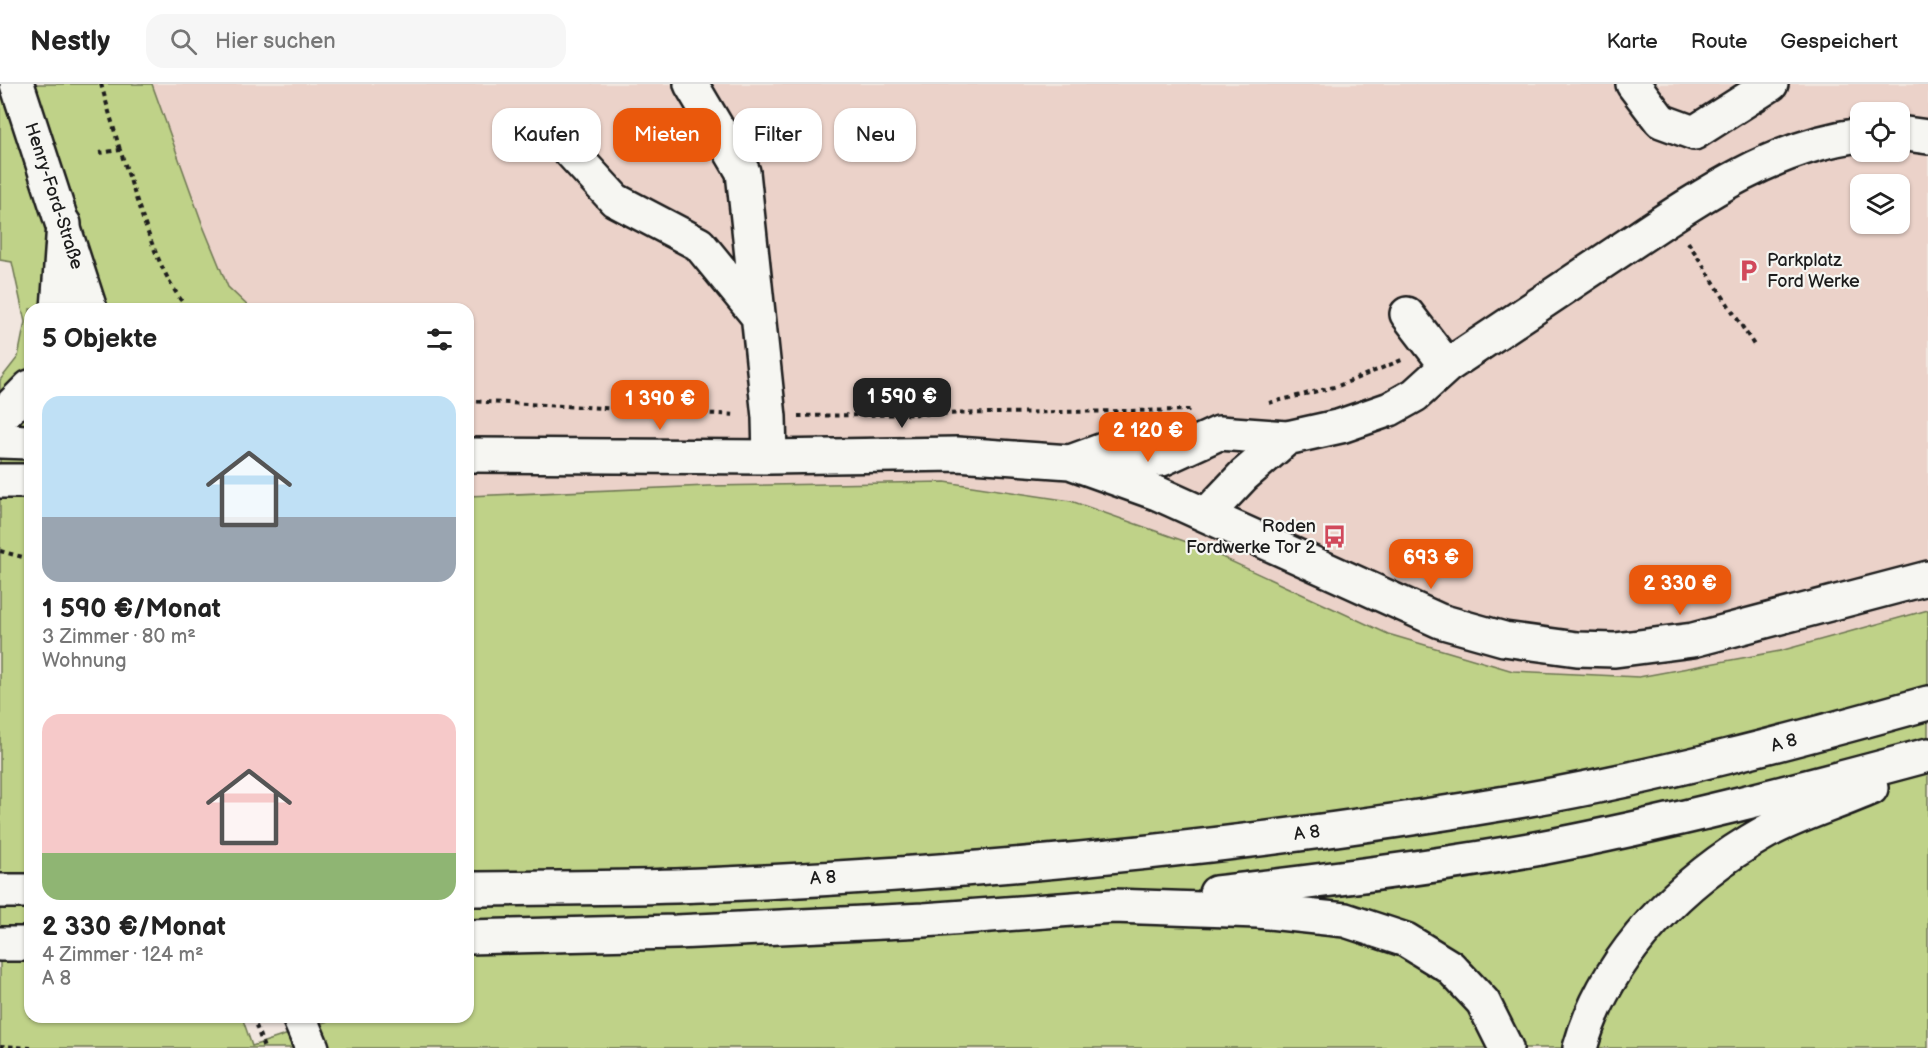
<!DOCTYPE html>
<html lang="de">
<head>
<meta charset="utf-8">
<style>
  body { margin:0; font-family:"Balsamiq Sans",sans-serif; background:#f6f6f6; color:#222; height:100vh; display:flex; flex-direction:column; font-size:22px; white-space:nowrap }
  * { box-sizing:border-box; margin:0 }
  p { font-size:20px; color:#767676 }
  .icon { flex:none; width:33px; height:33px; fill:none; stroke:currentColor; stroke-width:2; stroke-linecap:round; stroke-linejoin:round }
  .map { position:relative; flex:1; overflow:hidden }
  .sheet { position:absolute; left:24px; top:219px; width:450px; height:720px; display:flex; flex-direction:column; background:#fff; border-radius:18px; box-shadow:0 2px 4px #0004 }
  .sheet>* { flex:none }
  .top-card { position:absolute; left:492px; top:24px; width:570px; height:54px; display:flex; gap:12px }
  .fabs { position:absolute; left:1850px; top:18px; display:grid; gap:12px }
  .fabs a { display:grid; place-items:center; width:60px; height:60px; border-radius:12px; background:#fff; box-shadow:0 2px 4px #0004; font-size:30px }
  .price { position:absolute; translate:-50% -51px; padding:0 14px; border-radius:12px; background:#ea580c; color:#fff; font-size:20px; line-height:39px; filter:drop-shadow(0 2px 3px #0008) }
  .price::after { content:''; position:absolute; left:50%; top:36px; width:18px; height:14px; margin-left:-9px; background:inherit; clip-path:polygon(0 0,100% 0,50% 100%) }
  .price.on { background:#222; color:#fff }
  ul { padding:0; list-style:none }
  li { display:grid; align-content:center; gap:12px; height:318px; padding:0 18px }
  li span { display:grid; place-items:center; height:186px; border-radius:18px; color:#555 }
  li>.icon { margin-inline-start:auto }
  span .icon { width:108px; height:108px; fill:#fffc; stroke-width:1 }
  li b { font-size:26px }
  h2 { display:flex; justify-content:space-between; align-items:center; height:72px; padding:0 18px; font-size:26px }
  .chip { padding:0 21px; border-radius:18px; background:#fff; box-shadow:0 2px 4px #0004; font-size:21px; line-height:54px }
  .chip.on { background:#ea580c; color:#fff }
  header { display:flex; align-items:center; gap:36px; box-sizing:border-box; height:84px; padding:0 30px; background:#fff; border-bottom:2px solid #e0e0e0 }
  header strong { font-size:28px }
  nav { display:flex; gap:33px; margin-inline-start:auto; font-size:21px }
  .search { width:420px; height:54px; background:#f6f6f6; display:flex; align-items:center; gap:15px; box-sizing:border-box; padding:0 21px; border-radius:18px; color:#767676; font-size:22px }
  .map>svg:first-child { display:block }
  .built { fill:#ebd2c9; fill-rule:evenodd }
  .green { fill:#bfd288; stroke:#6e7752; stroke-width:1.5 }
  .lines { fill:none; stroke-linecap:round; stroke-linejoin:round }
  .minor-casing { stroke:#1c1c1c; stroke-width:38 }
  .highway-casing { stroke:#1c1c1c; stroke-width:38 }
  .path { stroke:#1c1c1c; stroke-width:4; stroke-dasharray:4.5 4.5; stroke-linecap:butt }
  .minor { stroke:#f6f6f2; stroke-width:33 }
  .highway { stroke:#f6f6f2; stroke-width:33 }
  .labels { text-anchor:middle; dominant-baseline:central; stroke-width:4.5; stroke-linejoin:round; paint-order:stroke }
  .street-label { font-size:18px; fill:#1c1c1c; stroke:#f6f6f2 }
  .poi-label { font-size:18px; fill:#1c1c1c; stroke:#f6f6f2; text-anchor:start }
</style>
</head>
<body>
<header>
<strong>Nestly</strong>
<div class="search"><svg class="icon" aria-label="search" viewBox="0 0 24 24"><circle cx="10" cy="10" r="6"/><path d="M15 15l6 6"/></svg>Hier suchen</div>
<nav><a>Karte</a><a>Route</a><a>Gespeichert</a></nav>
</header>
<div class="map">
<svg width="1928" height="964" viewBox="0 0 1928 964">
  <rect width="100%" height="100%" fill="#f1e6df"/>
  <filter id="ink" filterUnits="userSpaceOnUse"><feTurbulence type="fractalNoise" baseFrequency=".0167" numOctaves="2"/><feDisplacementMap in="SourceGraphic" scale="12" xChannelSelector="R" yChannelSelector="G"/><feConvolveMatrix kernelMatrix="1 2 1 2 8 2 1 2 1" color-interpolation-filters="sRGB"/></filter>
  <g filter="url(#ink)">
    <!-- built -->
    <path class="built" d="M152,0H1928V526L1780,567L1639,593L1513,587L1388,550L1198,462L1071,417L945,398L708,402L468,412V225H251L228,203L203,142ZM1860,28H1899V68H1860ZM1860,100H1899V140H1860Z"/>
    <!-- green -->
    <path class="green" d="M0,0H152L203,142L228,203L251,225H30V933H242L252,962L340,933H468V412L708,402L945,398L1071,417L1198,462L1388,550L1513,587L1639,593L1780,567L1928,526V964H0V296L18,273L25,238L12,178L0,176Z"/>
    <g class="lines">
      <defs>
        <path id="minor" d="M17,0L90,225
          M691,0L743,88L769,333L770,373
          M1633,0L1661,37L1694,49L1771,0
          M1899,49L1928,53
          M569,66L615,116L699,160L757,231
          M1407,230L1447,282
          M468,371L770,373L957,370L1070,378L1157,409L1440,537L1504,555L1577,565L1615,566L1693,556L1928,494
          M1070,378L1103,366L1148,376L1162,375L1219,349L1287,354L1341,342L1390,325L1415,311L1447,282C1502,245 1558,208 1613,171C1690,120 1767,63 1860,51
          M1206,431L1244,391L1287,354
          M299,933L312,964"/>
        <path id="highway" d="M58,225L64,140
          M0,333L30,303
          M0,357L30,358
          M0,397H30
          M468,805C537,804 607,804 676,802C960,791 1244,764 1524,716C1661,692 1795,656 1928,619
          M0,807H30
          M1216,809C1322,797 1429,784 1535,765C1667,740 1798,706 1928,671
          M468,853L676,848L924,836L1113,822L1258,827L1345,836L1406,856L1450,883L1483,918L1506,964
          M0,860H30
          M1580,964C1606,871 1684,794 1766,748C1799,730 1837,719 1871,704"/>
      </defs>
      <!-- minor casing -->
      <use href="#minor" class="minor-casing"/>
      <!-- highway casing -->
      <use href="#highway" class="highway-casing"/>
      <!-- path -->
      <path class="path" d="M101,0L120,66
        M99,69L120,66C138,116 154,184 188,225
        M1688,158L1754,261
        M468,317L737,331
        M1269,319L1338,302L1404,275
        M798,332L1190,326
        M0,467L30,475
        M253,933L264,964
        M0,962L31,964"/>
      <!-- minor -->
      <use href="#minor" class="minor"/>
      <!-- highway -->
      <use href="#highway" class="highway"/>
    </g>
  </g>
  <!-- icons -->
  <defs>
    <symbol id="parking-bare" viewBox="-9 -9 18 18"><path d="M-3.5-5.5H1a3.5 3.5 0 0 1 0 7H-1V5.5H-3.5ZM-1-3.4V-.6H.8a1.4 1.4 0 0 0 0-2.8Z" fill="#d1495b" stroke="#f6f6f2" stroke-width="2.5" paint-order="stroke"/></symbol>
    <symbol id="bus-bare" viewBox="-9 -9 18 18"><path d="M-5-6H5V4H4V6H2V4H-2V6H-4V4H-5ZM-3.5-4V0h7V-4ZM-3.5 1.2v1.5H-2V1.2ZM2 1.2v1.5H3.5V1.2Z" fill="#d1495b" stroke="#f6f6f2" stroke-width="2.5" paint-order="stroke"/></symbol>
  </defs>
  <g fill-rule="evenodd">
    <use href="#parking-bare" x="1732" y="170" width="33" height="33"/>
    <use href="#bus-bare" x="1318" y="436" width="33" height="33"/>
  </g>
  <g class="labels">
    <!-- street labels -->
    <g class="street-label">
      <text transform="translate(54 112) rotate(72)">Henry-Ford-Straße</text>
      <text transform="translate(1784 659) rotate(-15)">A 8</text>
      <text transform="translate(1307 749) rotate(-7)">A 8</text>
      <text transform="translate(823 794) rotate(-3)">A 8</text>
    </g>
    <!-- poi labels -->
    <g class="poi-label">
      <text x="1767" y="176">Parkplatz<tspan x="1767" dy="21">Ford Werke</tspan></text>
      <text x="1316" y="442" text-anchor="end">Roden<tspan x="1316" dy="21">Fordwerke Tor 2</tspan></text>
    </g>
  </g>
</svg>
<div class="fabs">
<a><svg class="icon" aria-label="locate" viewBox="0 0 24 24"><circle cx="12" cy="12" r="6"/><path d="M12 2v4M12 18v4M2 12h4M18 12h4"/></svg></a>
<a><svg class="icon" aria-label="layers" viewBox="0 0 24 24"><path d="M12 4l9 5-9 5-9-5zM3 14l9 5 9-5"/></svg></a>
</div>
<b class="price on" style="left:902px;top:345px">1 590 €</b>
<b class="price" style="left:660px;top:347px">1 390 €</b>
<b class="price" style="left:1148px;top:379px">2 120 €</b>
<b class="price" style="left:1431px;top:506px">693 €</b>
<b class="price" style="left:1680px;top:532px">2 330 €</b>
<div class="top-card">
<a class="chip">Kaufen</a>
<a class="chip on">Mieten</a>
<a class="chip">Filter</a>
<a class="chip">Neu</a>
</div>
<section class="sheet">
<h2>5 Objekte<svg class="icon" aria-label="filters" viewBox="0 0 24 24"><path d="M4 7h16M4 17h16"/><circle cx="9" cy="7" r="2"/><circle cx="15" cy="17" r="2"/></svg></h2>
<ul>
<li><span style="background:linear-gradient(#bfe0f5 65%,#9aa5b1 0)"><svg class="icon" aria-label="home" viewBox="0 0 24 24"><path d="M3 11l9-7 9 7M6 9v11h12V9"/></svg></span><div><b>1 590 €/Monat</b><p>3 Zimmer · 80 m²</p><p>Wohnung</p></div></li>
<li><span style="background:linear-gradient(#f6c9c9 75%,#8fb573 0)"><svg class="icon" aria-label="home" viewBox="0 0 24 24"><path d="M3 11l9-7 9 7M6 9v11h12V9"/></svg></span><div><b>2 330 €/Monat</b><p>4 Zimmer · 124 m²</p><p>A 8</p></div></li>
</ul>
</section>
</div>
</body>
</html>
